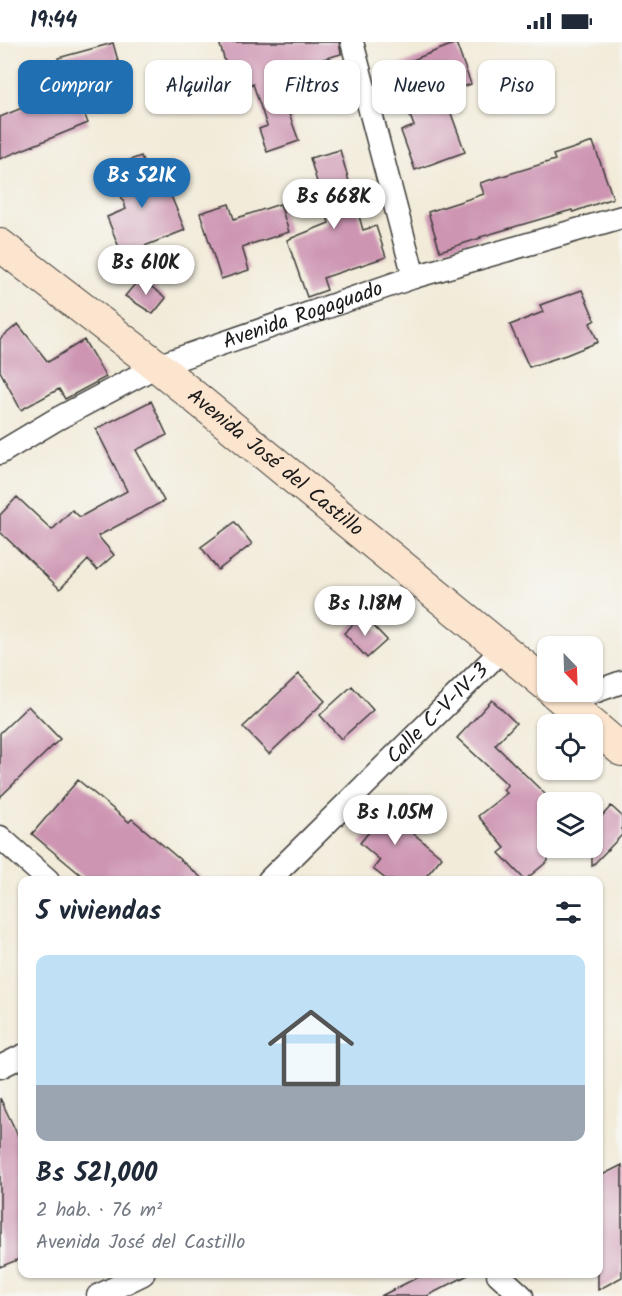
<!DOCTYPE html>
<html lang="es">
<head>
<meta charset="utf-8">
<style>
  body { margin:0; font-family:Kalam,sans-serif; background:#f2f2f3; color:#1f2937; height:100vh; display:flex; flex-direction:column; font-size:22px; white-space:nowrap }
  * { box-sizing:border-box; margin:0 }
  p { font-size:20px; color:#747a83 }
  .icon { flex:none; width:33px; height:33px; fill:none; stroke:currentColor; stroke-width:2; stroke-linecap:round; stroke-linejoin:round }
  .map { position:relative; flex:1; overflow:hidden }
  .sheet { position:absolute; left:18px; top:834px; width:585px; height:402px; display:flex; flex-direction:column; background:#fff; border-radius:12px; box-shadow:0 2px 4px #0004 }
  .sheet>* { flex:none }
  .guide { position:absolute; left:18px; top:18px; width:586px; height:54px; display:flex; gap:12px }
  .needle { width:39px; rotate:157deg }
  .controls { position:absolute; left:537px; top:594px; display:grid; gap:12px }
  .controls a { display:grid; place-items:center; width:66px; height:66px; border-radius:12px; background:#fff; box-shadow:0 2px 4px #0004; font-size:30px }
  .price { position:absolute; translate:-50% -51px; padding:0 14px; border-radius:21px; background:#fff; color:#222; font-size:20px; line-height:39px; filter:drop-shadow(0 2px 3px #0008) }
  .price::after { content:''; position:absolute; left:50%; top:36px; width:18px; height:14px; margin-left:-9px; background:inherit; clip-path:polygon(0 0,100% 0,50% 100%) }
  .price.active { background:#1f6fb2; color:#fff }
  ul { padding:0; list-style:none }
  li { display:grid; align-content:center; gap:12px; height:318px; padding:0 18px }
  li+li { border-top:2px solid #e0e1e3 }
  li span { display:grid; place-items:center; height:186px; border-radius:12px; color:#555 }
  li>.icon { margin-inline-start:auto }
  span .icon { width:108px; height:108px; fill:#fffc; stroke-width:1 }
  li b { font-size:26px }
  h2 { display:flex; justify-content:space-between; align-items:center; height:72px; padding:0 18px; font-size:26px }
  .chip { padding:0 21px; border-radius:12px; background:#fff; box-shadow:0 2px 4px #0004; font-size:21px; line-height:54px }
  .chip.active { background:#1f6fb2; color:#fff }
  .status { display:flex; justify-content:space-between; align-items:center; height:42px; padding:0 30px; background:#fff; direction:ltr }
  .status svg { height:16px; fill:currentColor }
  .map>svg:first-child { display:block }
  .building { fill:#cd95b2 }
  .lines { fill:none; stroke-linecap:round; stroke-linejoin:round }
  .street-casing { stroke:#3c3b38; stroke-width:25 }
  .secondary-casing { stroke:#3c3b38; stroke-width:34 }
  .street { stroke:#fff; stroke-width:22 }
  .secondary { stroke:#fce5cf; stroke-width:32 }
  .labels { text-anchor:middle; dominant-baseline:central; stroke-width:6; stroke-linejoin:round; paint-order:stroke }
  .street-label { font-size:21px; fill:#1c1c1c; stroke:#f6f6f2 }
</style>
</head>
<body>
<div class="status"><b>19:44</b><svg viewBox="0 0 49 12"><path d="M0 12V9h3v3zM5 12V6h3v6zM10 12V3h3v9zM15 12V0h3v12zM26 1h20v11H26zM47 4h2v5h-2z"/></svg></div>
<div class="map">
<svg width="622" height="1254" viewBox="0 0 622 1254">
  <rect width="100%" height="100%" fill="#f6f6f2"/>
  <filter id="ink" filterUnits="userSpaceOnUse"><feTurbulence type="fractalNoise" baseFrequency=".0167" numOctaves="2"/><feDisplacementMap in="SourceGraphic" scale="12" xChannelSelector="R" yChannelSelector="G"/><feConvolveMatrix kernelMatrix="1 2 1 2 8 2 1 2 1" color-interpolation-filters="sRGB"/></filter>
  <filter id="wash" filterUnits="userSpaceOnUse"><feTurbulence type="fractalNoise" baseFrequency=".008" numOctaves="4" result="noise"/><feDisplacementMap in="SourceGraphic" scale="24" xChannelSelector="R" yChannelSelector="G"/><feGaussianBlur stdDeviation="1.35" result="paint"/><feColorMatrix in="noise" values="0 0 0 0 0 0 0 0 0 0 0 0 0 0 0 0 0 1.4 0 .05"/><feComposite in="paint" operator="in"/></filter>
  <g filter="url(#wash)">
    <rect width="100%" height="100%" fill="#f2ebd9"/>
    <g id="blocks">
      <!-- building -->
      <path class="building" d="M219,0H339L341,12L295,25L309,65L289,72L299,99L267,110L259,87L267,84L253,42L234,49Z
        M113,1L120,26L65,41L58,16Z
        M456,1L471,42L444,52L465,110L415,128L401,89L414,84L392,26Z
        M75,48L88,81L0,117V75L29,63L30,66Z
        M593,100L613,156L573,170L572,168L480,195L481,196L440,209L428,170L484,152L480,141L555,118L553,113Z
        M340,108L363,188L376,184L386,215L323,236L327,248L307,255L287,198L329,181L310,116Z
        M141,114L156,154L169,149L185,188L122,213L107,175L126,167L111,125Z
        M229,162L234,177L280,162L289,190L242,205L249,228L221,237L200,171Z
        M140,236L166,256L153,272L125,254Z
        M582,248L595,278L590,281L598,300L566,313L529,325L510,283L543,270L540,263Z
        M18,282L48,320L84,298L106,335L65,357L59,347L21,368L0,329V297Z
        M151,359L167,393L136,408L164,459L98,494L114,513L97,528L88,518L60,547L0,490V473L17,455L52,488L72,468L80,475L127,449L96,387Z
        M235,480L252,502L218,528L201,505Z
        M363,573L387,598L367,616L344,591Z
        M299,632L325,659L269,712L243,685Z
        M352,644L373,668L341,697L320,673Z
        M492,658L516,681L495,703L548,755V819L525,838L499,811L505,806L478,774L507,751L503,748L508,743L457,696Z
        M28,664L60,697L0,755V691Z
        M78,738L129,780L132,777L204,838H87L32,792Z
        M371,757L442,815L423,838H387L373,827L380,818L360,801L369,790L351,776Z
        M611,764L622,774V793L592,824V785Z
        M0,1056L22,1102V1216L0,1225Z
        M622,1123V1235L598,1248V1135Z
        M424,1232H470L427,1254H381Z"/>
    </g>
  </g>
  <g filter="url(#ink)">
    <use href="#blocks" fill-opacity="0" stroke="#3c3b38" stroke-width="1.5"/>
    <g class="lines">
      <defs>
        <g id="street">
          <path d="M352,0L414,235"/>
          <path id="s1" d="M0,411L55,378L157,324L414,235L622,175"/>
          <path d="M566,660L622,640"/>
          <path d="M0,795L48,838"/>
          <path id="s2" d="M269,838L504,606"/>
          <path d="M0,1025L22,1014"/>
          <path d="M498,1232L522,1254"/>
          <path d="M98,1254L143,1232"/>
        </g>
        <g id="secondary">
          <path id="s3" d="M0,203L157,324L548,644"/>
          <path d="M554,650L622,708"/>
        </g>
      </defs>
      <!-- street casing -->
      <use href="#street" class="street-casing"/>
      <!-- secondary casing -->
      <use href="#secondary" class="secondary-casing"/>
      <!-- street -->
      <use href="#street" class="street"/>
      <!-- secondary -->
      <use href="#secondary" class="secondary"/>
    </g>
  </g>
  <g class="labels">
    <!-- street labels -->
    <g class="street-label">
      <text stroke="none"><textPath href="#s1" startOffset="334">Avenida Rogaguado</textPath></text>
      <text stroke="none"><textPath href="#s3" startOffset="351">Avenida José del Castillo</textPath></text>
      <text stroke="none"><textPath href="#s2" startOffset="237">Calle C-V-IV-3</textPath></text>
    </g>
  </g>
</svg>
<div class="controls">
<a><svg class="needle" viewBox="-14 -14 28 28"><path d="M0-13l5 13h-10z" fill="#e53935"/><path d="M0 13l5-13h-10z" fill="#747a83"/></svg></a>
<a><svg class="icon" aria-label="locate" viewBox="0 0 24 24"><circle cx="12" cy="12" r="6"/><path d="M12 2v4M12 18v4M2 12h4M18 12h4"/></svg></a>
<a><svg class="icon" aria-label="layers" viewBox="0 0 24 24"><path d="M12 4l9 5-9 5-9-5zM3 14l9 5 9-5"/></svg></a>
</div>
<b class="price active" style="left:142px;top:167px">Bs 521K</b>
<b class="price" style="left:334px;top:188px">Bs 668K</b>
<b class="price" style="left:146px;top:254px">Bs 610K</b>
<b class="price" style="left:365px;top:595px">Bs 1.18M</b>
<b class="price" style="left:395px;top:804px">Bs 1.05M</b>
<div class="guide">
<a class="chip active">Comprar</a>
<a class="chip">Alquilar</a>
<a class="chip">Filtros</a>
<a class="chip">Nuevo</a>
<a class="chip">Piso</a>
</div>
<section class="sheet">
<h2>5 viviendas<svg class="icon" aria-label="filters" viewBox="0 0 24 24"><path d="M4 7h16M4 17h16"/><circle cx="9" cy="7" r="2"/><circle cx="15" cy="17" r="2"/></svg></h2>
<ul>
<li><span style="background:linear-gradient(#bfe0f5 70%,#9aa5b1 0)"><svg class="icon" aria-label="home" viewBox="0 0 24 24"><path d="M3 11l9-7 9 7M6 9v11h12V9"/></svg></span><div><b>Bs 521,000</b><p>2 hab. · 76 m²</p><p>Avenida José del Castillo</p></div></li>
</ul>
</section>
</div>
</body>
</html>
